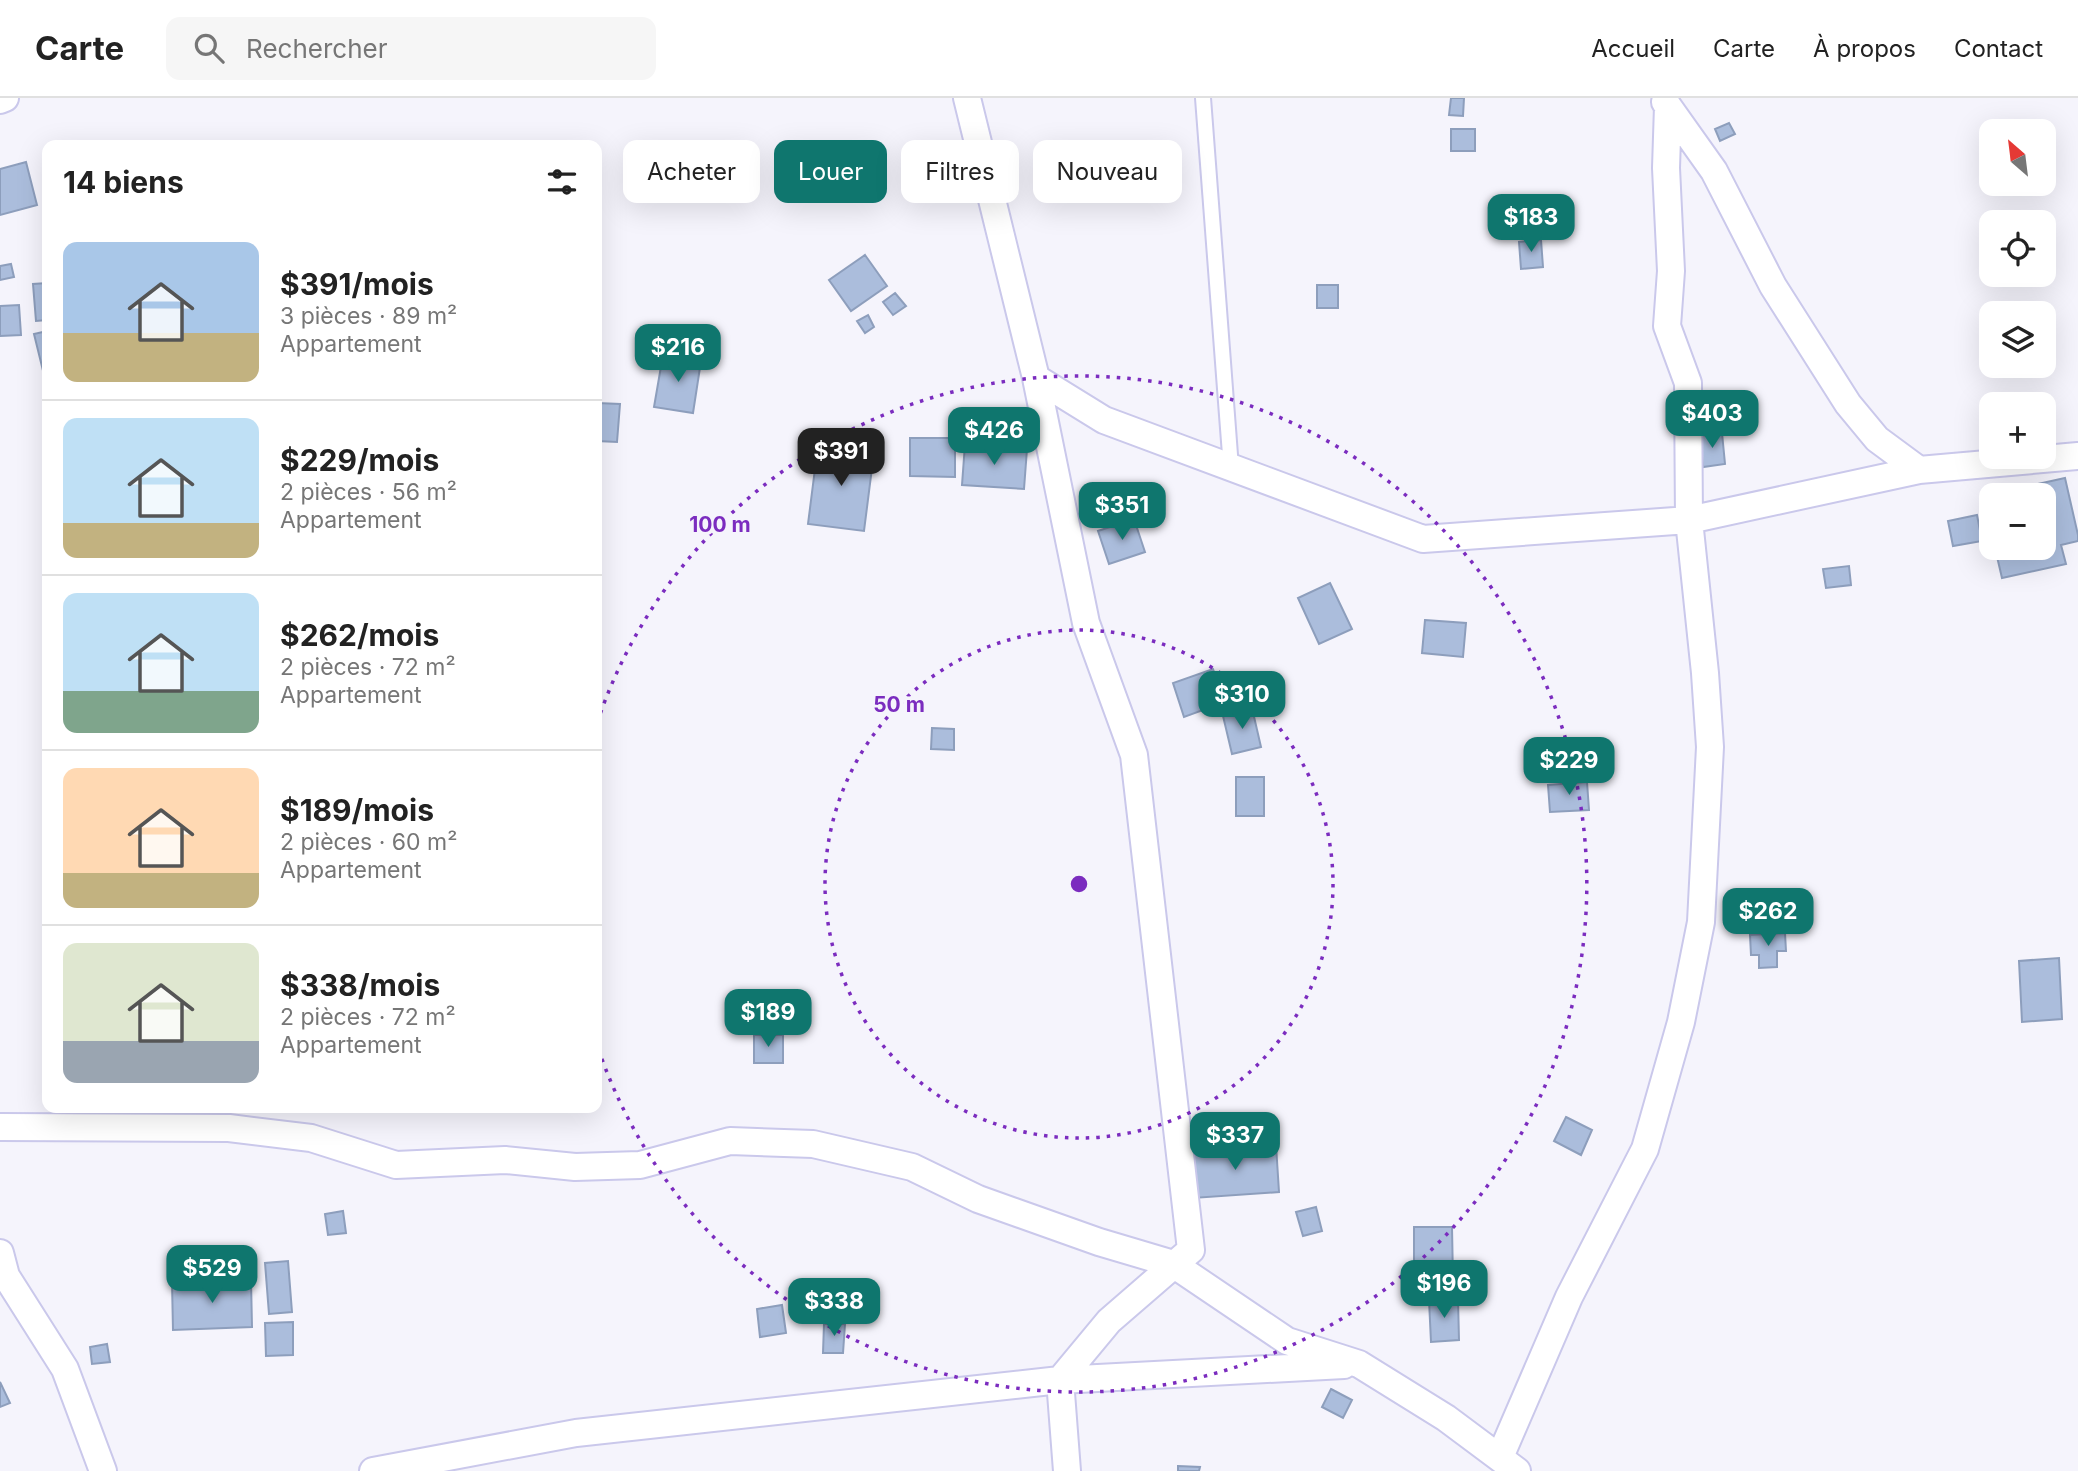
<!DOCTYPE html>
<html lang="fr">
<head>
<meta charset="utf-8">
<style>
  body { margin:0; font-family:Inter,sans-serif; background:#f6f6f6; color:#222; height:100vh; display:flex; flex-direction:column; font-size:26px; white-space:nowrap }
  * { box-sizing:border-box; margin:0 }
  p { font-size:23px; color:#767676 }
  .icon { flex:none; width:38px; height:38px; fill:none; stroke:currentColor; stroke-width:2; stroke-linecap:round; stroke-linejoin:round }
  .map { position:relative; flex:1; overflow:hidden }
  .sheet { position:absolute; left:42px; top:42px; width:560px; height:973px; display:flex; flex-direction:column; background:#fff; border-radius:14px; box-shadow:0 7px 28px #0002 }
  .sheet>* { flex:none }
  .hud { position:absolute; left:623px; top:42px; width:665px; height:63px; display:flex; gap:14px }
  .needle { width:46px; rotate:332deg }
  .controls { position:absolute; left:1979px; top:21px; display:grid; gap:14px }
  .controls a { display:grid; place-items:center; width:77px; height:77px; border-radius:14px; background:#fff; box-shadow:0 7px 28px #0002; font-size:35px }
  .price { position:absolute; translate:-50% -60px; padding:0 16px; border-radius:14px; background:#0f766e; color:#fff; font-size:23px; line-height:46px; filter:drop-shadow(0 2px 4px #0008) }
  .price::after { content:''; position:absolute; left:50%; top:42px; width:21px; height:16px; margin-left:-10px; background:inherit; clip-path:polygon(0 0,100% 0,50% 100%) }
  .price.selected { background:#222; color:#fff }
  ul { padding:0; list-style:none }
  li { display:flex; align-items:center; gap:21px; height:175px; padding:0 21px }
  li+li { border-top:2px solid #e0e0e0 }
  li span { display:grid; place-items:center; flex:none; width:196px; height:140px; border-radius:14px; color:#555 }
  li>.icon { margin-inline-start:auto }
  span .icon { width:84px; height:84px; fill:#fffc; stroke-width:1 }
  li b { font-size:30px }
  h2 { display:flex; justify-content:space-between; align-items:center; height:84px; padding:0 21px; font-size:30px }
  .chip { padding:0 24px; border-radius:14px; background:#fff; box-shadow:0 7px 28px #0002; font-size:24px; line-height:63px }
  .chip.selected { background:#0f766e; color:#fff }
  header { display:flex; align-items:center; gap:42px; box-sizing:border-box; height:98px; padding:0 35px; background:#fff; border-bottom:2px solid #e0e0e0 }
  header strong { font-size:33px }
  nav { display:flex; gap:38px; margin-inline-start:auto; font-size:24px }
  .search { width:490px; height:63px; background:#f6f6f6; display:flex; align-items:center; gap:18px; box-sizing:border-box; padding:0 24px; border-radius:14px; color:#767676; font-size:26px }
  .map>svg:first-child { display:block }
  .building { fill:#abbddc; stroke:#8d9ebc; stroke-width:2 }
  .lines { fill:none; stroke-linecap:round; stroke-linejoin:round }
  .lane-casing { stroke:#cac8eb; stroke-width:18 }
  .street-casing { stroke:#cac8eb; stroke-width:30 }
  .lane { stroke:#fff; stroke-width:14 }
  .street { stroke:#fff; stroke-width:26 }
  .ring { fill:none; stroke:#7b2cbf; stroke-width:3.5; stroke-dasharray:3.5 7 }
  .centre { fill:#7b2cbf; stroke:#f5f4fc; stroke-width:3.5 }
  .ring-label { font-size:21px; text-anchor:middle; font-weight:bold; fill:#7b2cbf; stroke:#f5f4fc; stroke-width:7; stroke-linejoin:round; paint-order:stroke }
</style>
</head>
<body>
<header>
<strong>Carte</strong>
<div class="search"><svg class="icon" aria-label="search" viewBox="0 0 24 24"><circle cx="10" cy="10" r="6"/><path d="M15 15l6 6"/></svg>Rechercher</div>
<nav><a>Accueil</a><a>Carte</a><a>À propos</a><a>Contact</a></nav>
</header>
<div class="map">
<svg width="2078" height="1373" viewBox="0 0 2078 1373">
  <rect width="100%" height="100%" fill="#f5f4fc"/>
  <!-- building -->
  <path class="building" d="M1451,0H1464L1463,18L1449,17Z
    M1729,25L1735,36L1720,43L1715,31Z
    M1451,31H1475V53H1451Z
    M26,64L37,107L0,117V71Z
    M1541,142L1543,169L1521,171L1519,144Z
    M865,157L887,188L851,213L829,182Z
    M11,166L14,179L0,182V168Z
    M47,185V222L36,223L33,186Z
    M1317,187H1338V210H1317Z
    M895,195L906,208L893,217L883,204Z
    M19,207L21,237L0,238V208Z
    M868,217L874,229L865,235L857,223Z
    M47,233V289L34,236Z
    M663,257L701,263L693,315L654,309Z
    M597,305L620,306L617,344L597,343Z
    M1722,335L1725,366L1703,369L1700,338Z
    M910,340H955V379L910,378Z
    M965,346L1027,351L1024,391L962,387Z
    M818,347L874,354L864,433L808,426Z
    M2065,380L2078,437V443L2061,447L2066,466L2002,480L1995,450H2044V397H1992V434L1984,398Z
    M1977,417L1982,443L1953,448L1948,423Z
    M1134,421L1145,454L1109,466L1098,433Z
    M1849,468L1851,487L1826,490L1823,471Z
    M1330,485L1352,531L1319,546L1298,500Z
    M1425,522L1466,525L1463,559L1422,555Z
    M1213,571L1225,604L1184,619L1173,585Z
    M1252,610L1261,649L1232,656L1223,618Z
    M932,630L954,631V652L931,651Z
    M1236,679H1264V718H1236Z
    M1587,684L1589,712L1550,714L1548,687Z
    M1785,835L1786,853H1777V869L1759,870V857H1751L1750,837Z
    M2059,860L2062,921L2022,924L2019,863Z
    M754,937H783V965H754Z
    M1566,1019L1592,1032L1581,1057L1554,1043Z
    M1276,1047L1279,1094L1193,1100L1191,1053Z
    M1316,1109L1322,1133L1303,1138L1296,1114Z
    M343,1113L346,1135L328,1137L325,1116Z
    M1414,1129H1452L1453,1182L1414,1183Z
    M288,1163L292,1214L269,1216L265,1165Z
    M251,1182L252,1229L173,1232L172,1184Z
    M1458,1201L1459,1242L1431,1244L1429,1202Z
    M782,1207L786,1235L760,1239L757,1211Z
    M293,1224V1257L266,1258L265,1225Z
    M824,1226H845L843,1255H823Z
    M107,1246L110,1264L92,1266L90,1249Z
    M0,1284L10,1305L0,1309Z
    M1331,1291L1352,1302L1343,1320L1322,1309Z
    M1178,1368L1200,1369L1199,1373H1178Z"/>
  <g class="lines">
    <defs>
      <path id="lane" d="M1203,0L1231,370"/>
      <path id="street" d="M967,0L1036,280L1086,525L1134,657L1191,1152L1109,1223L1060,1282L1067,1373
        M0,2L5,0
        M1665,4L1714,73L1773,188L1848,306L1877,341L1919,372
        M1036,280L1104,322L1423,441L1689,422L1919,372L2078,358
        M0,1029L229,1030L311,1040L396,1067L505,1062L575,1069L640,1067L730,1043L813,1046L912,1069L978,1101L1099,1144L1173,1166L1287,1243L1359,1266L1446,1320L1517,1373
        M0,1155L6,1178L65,1271L103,1373
        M1500,1359L1569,1199L1645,1051L1681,924L1701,824L1710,649L1705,575L1689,422L1688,285L1667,228L1671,173L1666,70L1668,8
        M373,1373L576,1335L1060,1282L1344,1267"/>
    </defs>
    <!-- lane casing -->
    <use href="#lane" class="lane-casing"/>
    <!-- street casing -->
    <use href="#street" class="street-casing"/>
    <!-- lane -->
    <use href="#lane" class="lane"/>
    <!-- street -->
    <use href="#street" class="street"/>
  </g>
  <!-- distance rings -->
  <g class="ring">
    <circle cx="1079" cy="786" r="254"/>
    <path d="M597 625A508 508 0 1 1 597 947"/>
  </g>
  <circle cx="1079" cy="786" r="10" class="centre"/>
  <g class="ring-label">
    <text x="720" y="434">100 m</text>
    <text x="899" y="614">50 m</text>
  </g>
</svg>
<div class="controls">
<a><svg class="needle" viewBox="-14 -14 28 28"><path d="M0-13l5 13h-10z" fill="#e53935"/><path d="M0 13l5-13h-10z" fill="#767676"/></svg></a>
<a><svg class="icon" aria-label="locate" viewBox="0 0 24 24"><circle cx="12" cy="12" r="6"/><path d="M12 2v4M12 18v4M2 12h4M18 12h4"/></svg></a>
<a><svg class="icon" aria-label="layers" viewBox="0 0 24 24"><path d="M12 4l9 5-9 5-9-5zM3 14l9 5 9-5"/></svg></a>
<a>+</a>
<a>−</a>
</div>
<b class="price" style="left:1531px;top:156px">$183</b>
<b class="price" style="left:678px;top:286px">$216</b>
<b class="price" style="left:1712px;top:352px">$403</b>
<b class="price" style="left:994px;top:369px">$426</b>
<b class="price selected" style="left:841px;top:390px">$391</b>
<b class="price" style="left:1122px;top:444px">$351</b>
<b class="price" style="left:1242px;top:633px">$310</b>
<b class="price" style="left:1569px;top:699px">$229</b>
<b class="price" style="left:1768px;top:850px">$262</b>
<b class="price" style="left:768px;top:951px">$189</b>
<b class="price" style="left:1235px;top:1074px">$337</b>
<b class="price" style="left:212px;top:1207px">$529</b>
<b class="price" style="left:1444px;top:1222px">$196</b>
<b class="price" style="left:834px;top:1240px">$338</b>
<div class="hud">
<a class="chip">Acheter</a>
<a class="chip selected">Louer</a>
<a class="chip">Filtres</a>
<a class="chip">Nouveau</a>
</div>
<section class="sheet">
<h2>14 biens<svg class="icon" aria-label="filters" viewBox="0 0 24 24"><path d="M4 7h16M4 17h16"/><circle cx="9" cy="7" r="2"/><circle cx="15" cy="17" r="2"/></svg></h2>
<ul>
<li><span style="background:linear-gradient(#a9c7e8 65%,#c2b280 0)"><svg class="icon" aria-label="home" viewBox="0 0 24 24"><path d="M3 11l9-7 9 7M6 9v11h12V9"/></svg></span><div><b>$391/mois</b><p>3 pièces · 89 m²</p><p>Appartement</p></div></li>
<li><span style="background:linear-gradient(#bfe0f5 75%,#c2b280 0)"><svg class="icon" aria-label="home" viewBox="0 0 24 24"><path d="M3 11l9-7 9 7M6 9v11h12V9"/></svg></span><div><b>$229/mois</b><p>2 pièces · 56 m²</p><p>Appartement</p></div></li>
<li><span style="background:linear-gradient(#bfe0f5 70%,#7fa58c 0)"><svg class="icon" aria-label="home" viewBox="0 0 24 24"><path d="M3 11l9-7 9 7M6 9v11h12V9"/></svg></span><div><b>$262/mois</b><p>2 pièces · 72 m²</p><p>Appartement</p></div></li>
<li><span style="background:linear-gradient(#ffd9b3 75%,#c2b280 0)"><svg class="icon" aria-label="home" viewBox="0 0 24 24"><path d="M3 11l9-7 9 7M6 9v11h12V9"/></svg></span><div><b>$189/mois</b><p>2 pièces · 60 m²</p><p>Appartement</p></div></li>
<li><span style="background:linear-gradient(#dfe7d0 70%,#9aa5b1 0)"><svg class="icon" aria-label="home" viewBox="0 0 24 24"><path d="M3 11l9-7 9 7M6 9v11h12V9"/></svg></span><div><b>$338/mois</b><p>2 pièces · 72 m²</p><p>Appartement</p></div></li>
</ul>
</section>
</div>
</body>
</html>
